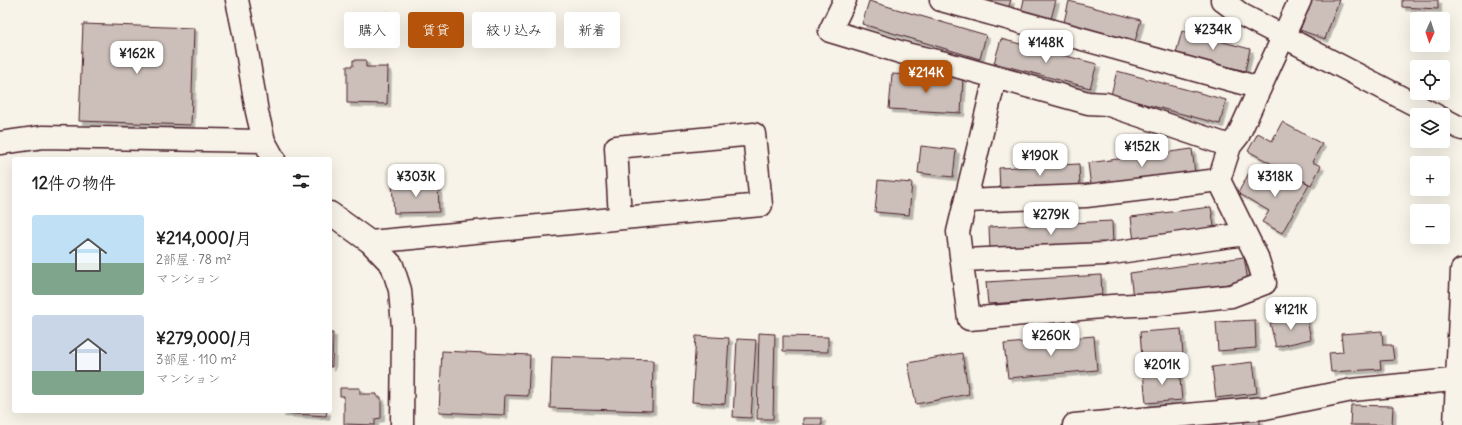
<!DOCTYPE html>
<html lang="ja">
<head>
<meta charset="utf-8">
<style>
  body { margin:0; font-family:Delius,"Klee One",sans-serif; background:#f6f6f6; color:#222; height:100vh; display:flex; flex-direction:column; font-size:15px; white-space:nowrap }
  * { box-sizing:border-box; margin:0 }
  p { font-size:13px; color:#767676 }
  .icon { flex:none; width:22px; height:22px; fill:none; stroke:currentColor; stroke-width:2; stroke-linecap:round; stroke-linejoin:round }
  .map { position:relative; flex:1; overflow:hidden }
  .side { position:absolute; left:12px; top:157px; width:320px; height:256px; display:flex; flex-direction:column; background:#fff; border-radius:4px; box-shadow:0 4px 16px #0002 }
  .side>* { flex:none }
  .guide { position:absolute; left:344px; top:12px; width:380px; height:36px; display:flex; gap:8px }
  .needle { width:26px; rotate:183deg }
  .fabs { position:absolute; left:1410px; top:12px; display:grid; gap:8px }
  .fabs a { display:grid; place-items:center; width:40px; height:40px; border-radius:4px; background:#fff; box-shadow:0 4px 16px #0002; font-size:20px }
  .price { position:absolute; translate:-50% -34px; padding:0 9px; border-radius:8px; background:#fff; color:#222; font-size:13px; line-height:26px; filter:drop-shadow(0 1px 2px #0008) }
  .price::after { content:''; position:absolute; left:50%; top:24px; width:12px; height:9px; margin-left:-6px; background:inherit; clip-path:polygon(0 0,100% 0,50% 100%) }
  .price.on { background:#b45309; color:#fff }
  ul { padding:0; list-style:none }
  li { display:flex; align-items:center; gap:12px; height:100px; padding:0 20px }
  li span { display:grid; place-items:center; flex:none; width:112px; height:80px; border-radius:4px; color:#555 }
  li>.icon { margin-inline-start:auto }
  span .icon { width:48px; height:48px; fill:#fffc; stroke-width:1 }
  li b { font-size:17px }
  h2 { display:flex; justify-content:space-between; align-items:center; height:48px; padding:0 20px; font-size:17px }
  .pill { padding:0 14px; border-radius:4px; background:#fff; box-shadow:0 4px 16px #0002; font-size:14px; line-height:36px }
  .pill.on { background:#b45309; color:#fff }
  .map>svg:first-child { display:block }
  .building { fill:#ccbfb9; stroke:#4a1f2b; filter:url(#shadow) }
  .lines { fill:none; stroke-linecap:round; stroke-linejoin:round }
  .street-casing { stroke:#4a1f2b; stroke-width:25 }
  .highway-casing { stroke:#4a1f2b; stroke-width:25 }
  .street { stroke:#f7f3e8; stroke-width:22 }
  .highway { stroke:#f7f3e8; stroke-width:22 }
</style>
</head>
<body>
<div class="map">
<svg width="1462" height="425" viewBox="0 0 1462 425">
  <defs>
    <filter id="shadow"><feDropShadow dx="3.5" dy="3.5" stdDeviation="0" flood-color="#0004"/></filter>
  </defs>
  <rect width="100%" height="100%" fill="#f7f3e8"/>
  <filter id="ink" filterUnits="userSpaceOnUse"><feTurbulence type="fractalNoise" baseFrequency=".025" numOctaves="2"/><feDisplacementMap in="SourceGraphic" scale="8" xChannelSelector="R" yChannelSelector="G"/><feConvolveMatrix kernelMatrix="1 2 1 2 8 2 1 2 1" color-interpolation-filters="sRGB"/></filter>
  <g filter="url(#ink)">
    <!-- building -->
    <path class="building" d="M974,0H1011L1008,9Z
      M1024,0H1056L1051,19L1021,12Z
      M1311,0H1339L1325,39L1300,30Z
      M1402,0H1438V9L1402,7Z
      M869,1L986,35L980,59L862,24Z
      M1069,1L1141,20L1134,45L1063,26Z
      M387,12L390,34L372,37L369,15Z
      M83,24L194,28L191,125L79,121Z
      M1182,31L1250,49L1245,71L1176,53Z
      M1001,39L1097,64L1090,88L994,63Z
      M353,60H366V67H388L387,104L347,103V66H353Z
      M1117,71L1226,100L1220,124L1111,95Z
      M892,74L963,78L961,113L889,109Z
      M1282,122L1322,144L1312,162L1321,166L1311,185L1248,151L1258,133L1272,141Z
      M921,146L956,150L953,177L918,173Z
      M1192,149L1195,173L1091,187L1088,163Z
      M1079,164L1080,187L1000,190L999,168Z
      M1249,173L1272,187L1279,175L1290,181L1293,176L1309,184L1282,233L1262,222L1269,211L1238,193Z
      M878,180L912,183L909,215L875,212Z
      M438,183L439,212L394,213L392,184Z
      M1211,207L1215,232L1134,242L1131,217Z
      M1112,221L1113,244L990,250L989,227Z
      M1244,257L1248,281L1133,298L1130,273Z
      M1101,275L1102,297L988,304L986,282Z
      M1306,315L1311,339L1276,347L1270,323Z
      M1255,320L1256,348L1218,351L1216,322Z
      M1181,329L1183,355L1142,358L1140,332Z
      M1382,331L1383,345H1392L1394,360L1380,361L1381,369L1331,372L1329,353L1343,352L1341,334Z
      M330,333H333L332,367H330Z
      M759,333L775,334L773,419H757Z
      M696,336L729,338L725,404L692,402Z
      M783,336L828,337V352L783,351Z
      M1094,336L1097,370L1008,378L1004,344Z
      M737,339L756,340L751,418L733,417Z
      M442,351L530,355L528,396L505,395L504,415L439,412Z
      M962,353L969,394L916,404L908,363Z
      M552,357L653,360L652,411L550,408Z
      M1253,362L1257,393L1216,398L1212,367Z
      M1179,369L1182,400L1146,403L1143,372Z
      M340,388H360V394H377V397H381V418L375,419V425L344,424V396H340Z
      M1351,405L1393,406L1392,425H1350Z
      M282,411H327L326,416L281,413Z
      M803,418H822V425H803Z
      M1244,419H1260V425H1244Z"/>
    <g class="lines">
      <defs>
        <path id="street" d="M237,0L244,33L257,112L264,141L274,159
          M845,0L830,31L910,55L945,63L1088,103L1106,104L1230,146
          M941,0L1260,88
          M1222,0L1242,15L1435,115
          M995,78L958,232L969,319L1112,306L1158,304L1231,296L1265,283L1257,257L1219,180L1230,146L1238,136L1300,0
          M1443,119L1462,129
          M0,143L43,137L264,141
          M966,201L1086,196L1219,180
          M330,213L370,242L392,265L400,290L403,327L402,425
          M370,242L761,205L754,134L616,147L620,218
          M962,260L1105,254L1245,234
          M1074,425L1265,408L1352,390L1462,379"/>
        <path id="highway" d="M1455,425L1462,270"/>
      </defs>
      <!-- street casing -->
      <use href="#street" class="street-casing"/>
      <!-- highway casing -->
      <use href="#highway" class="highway-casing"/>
      <!-- street -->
      <use href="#street" class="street"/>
      <!-- highway -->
      <use href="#highway" class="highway"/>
    </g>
  </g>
</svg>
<div class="fabs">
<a><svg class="needle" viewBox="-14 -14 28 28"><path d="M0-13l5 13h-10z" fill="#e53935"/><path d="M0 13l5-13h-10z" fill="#767676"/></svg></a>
<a><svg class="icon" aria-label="locate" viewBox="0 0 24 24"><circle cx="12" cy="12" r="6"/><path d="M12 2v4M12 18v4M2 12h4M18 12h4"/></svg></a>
<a><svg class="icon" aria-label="layers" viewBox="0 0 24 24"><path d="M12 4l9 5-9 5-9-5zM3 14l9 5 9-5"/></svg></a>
<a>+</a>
<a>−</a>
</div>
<b class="price" style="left:1213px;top:51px">¥234K</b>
<b class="price" style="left:1046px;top:64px">¥148K</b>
<b class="price" style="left:137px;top:75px">¥162K</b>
<b class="price on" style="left:926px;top:94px">¥214K</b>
<b class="price" style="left:1142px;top:168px">¥152K</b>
<b class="price" style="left:1040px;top:177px">¥190K</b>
<b class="price" style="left:416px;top:198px">¥303K</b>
<b class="price" style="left:1275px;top:198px">¥318K</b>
<b class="price" style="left:1051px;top:236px">¥279K</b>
<b class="price" style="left:1291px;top:331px">¥121K</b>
<b class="price" style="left:1051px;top:357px">¥260K</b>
<b class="price" style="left:1162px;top:386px">¥201K</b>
<div class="guide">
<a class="pill">購入</a>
<a class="pill on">賃貸</a>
<a class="pill">絞り込み</a>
<a class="pill">新着</a>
</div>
<section class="side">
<h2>12件の物件<svg class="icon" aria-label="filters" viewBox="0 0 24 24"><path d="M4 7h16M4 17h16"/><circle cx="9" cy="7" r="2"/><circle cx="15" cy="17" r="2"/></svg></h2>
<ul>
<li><span style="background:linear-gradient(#bfe0f5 60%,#7fa58c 0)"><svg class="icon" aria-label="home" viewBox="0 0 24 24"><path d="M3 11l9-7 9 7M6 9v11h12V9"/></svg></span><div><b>¥214,000/月</b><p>2部屋 · 78 m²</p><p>マンション</p></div></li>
<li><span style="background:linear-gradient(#c9d6e8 70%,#7fa58c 0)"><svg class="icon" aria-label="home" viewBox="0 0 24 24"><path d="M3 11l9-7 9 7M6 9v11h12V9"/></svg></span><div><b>¥279,000/月</b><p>3部屋 · 110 m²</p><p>マンション</p></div></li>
</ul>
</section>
</div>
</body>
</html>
